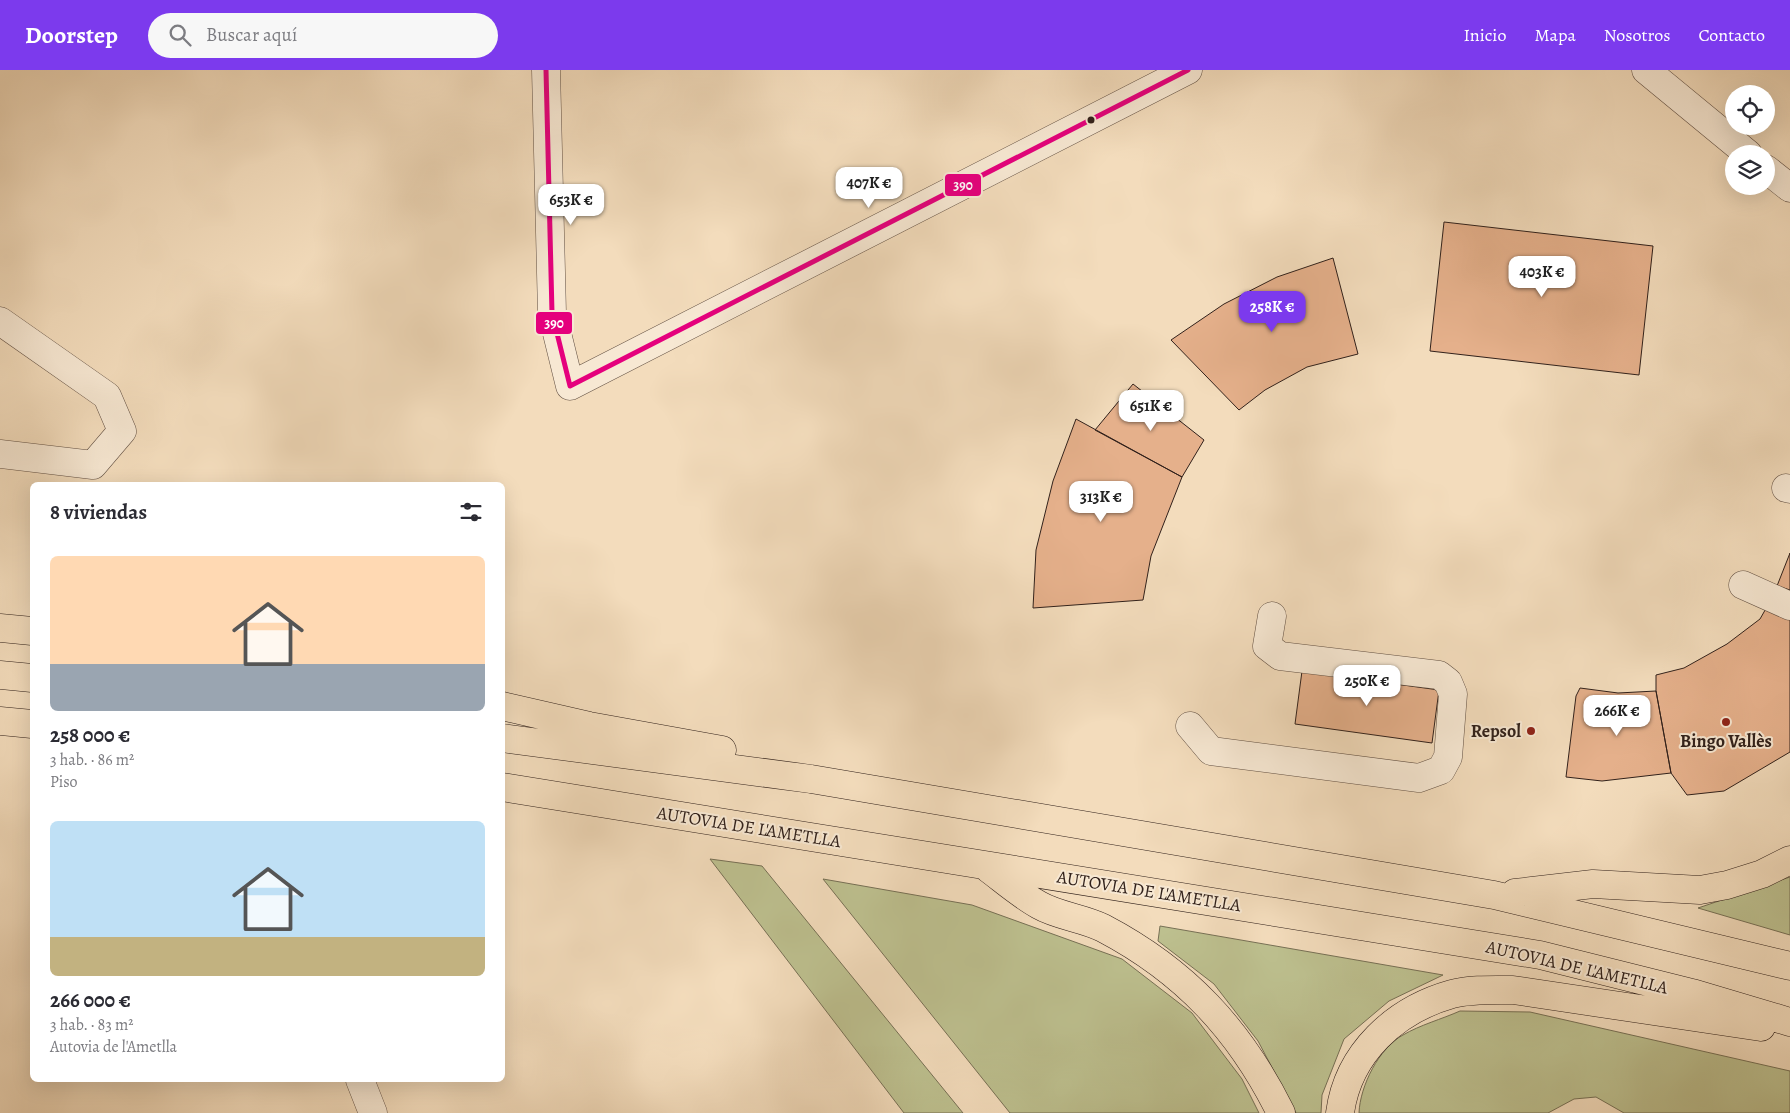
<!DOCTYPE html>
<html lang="es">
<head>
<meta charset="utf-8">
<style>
  body { margin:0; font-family:Alegreya,serif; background:#f7f7f7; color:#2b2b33; height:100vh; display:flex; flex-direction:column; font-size:19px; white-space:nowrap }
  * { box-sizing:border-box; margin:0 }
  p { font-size:16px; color:#7c7c81 }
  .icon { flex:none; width:28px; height:28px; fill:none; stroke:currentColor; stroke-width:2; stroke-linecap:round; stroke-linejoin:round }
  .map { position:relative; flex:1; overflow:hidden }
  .drawer { position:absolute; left:30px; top:412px; width:475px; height:600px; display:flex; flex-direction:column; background:#fff; border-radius:8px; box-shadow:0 5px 20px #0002 }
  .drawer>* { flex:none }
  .buttons { position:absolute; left:1725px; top:15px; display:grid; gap:10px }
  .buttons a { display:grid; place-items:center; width:50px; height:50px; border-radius:50%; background:#fff; box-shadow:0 5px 20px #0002; font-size:25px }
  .price { position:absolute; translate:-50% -42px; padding:0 11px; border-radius:10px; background:#fff; color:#222; font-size:16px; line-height:32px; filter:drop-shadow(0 1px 2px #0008) }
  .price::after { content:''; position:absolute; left:50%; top:30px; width:15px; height:11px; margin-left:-8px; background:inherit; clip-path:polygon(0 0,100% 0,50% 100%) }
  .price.selected { background:#7c3aed; color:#fff }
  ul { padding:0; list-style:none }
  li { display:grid; align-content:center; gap:10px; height:265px; padding:0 20px }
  li span { display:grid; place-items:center; height:155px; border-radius:8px; color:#555 }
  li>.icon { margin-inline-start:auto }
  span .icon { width:90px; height:90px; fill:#fffc; stroke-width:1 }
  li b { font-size:21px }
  h2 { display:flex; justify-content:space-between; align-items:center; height:60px; padding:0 20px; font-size:21px }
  header { display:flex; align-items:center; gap:30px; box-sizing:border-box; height:70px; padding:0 25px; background:#7c3aed; color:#fff }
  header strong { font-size:24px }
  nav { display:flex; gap:28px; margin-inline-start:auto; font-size:18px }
  .search { width:350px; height:45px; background:#f7f7f7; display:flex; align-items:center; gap:12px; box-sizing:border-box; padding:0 18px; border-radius:28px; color:#7c7c81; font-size:19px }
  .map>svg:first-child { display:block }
  .green { fill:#bdc08f; stroke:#777055 }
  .building { fill:#e5b08b; stroke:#31211b }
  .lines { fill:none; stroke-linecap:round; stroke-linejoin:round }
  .minor-casing { stroke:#625043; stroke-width:29 }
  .highway-casing { stroke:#31211b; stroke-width:29 }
  .minor { stroke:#f7e8d3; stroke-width:28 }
  .highway { stroke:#f3dcbc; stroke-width:28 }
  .bus-1-casing { stroke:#f7e8d3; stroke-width:9 }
  .bus-1 { stroke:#e5007d; stroke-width:5 }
  .bus-dot { fill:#31211b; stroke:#f7e8d3; stroke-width:2 }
  .poi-dot { fill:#8f2418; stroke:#f7e8d3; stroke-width:2 }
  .labels { text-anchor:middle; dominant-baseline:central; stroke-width:4; stroke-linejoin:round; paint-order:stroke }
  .poi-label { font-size:18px; font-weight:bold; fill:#31211b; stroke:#f7e8d3; text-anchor:end }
  .street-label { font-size:18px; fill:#31211b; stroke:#f7e8d3 }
  .line-badge { stroke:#f7e8d3; stroke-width:2 }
  .badge-label { font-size:14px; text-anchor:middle; font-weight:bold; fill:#fff }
</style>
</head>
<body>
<header>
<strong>Doorstep</strong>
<div class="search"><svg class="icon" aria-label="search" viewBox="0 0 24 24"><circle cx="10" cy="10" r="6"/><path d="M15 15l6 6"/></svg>Buscar aquí</div>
<nav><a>Inicio</a><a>Mapa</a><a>Nosotros</a><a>Contacto</a></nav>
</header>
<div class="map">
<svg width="1790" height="1043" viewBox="0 0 1790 1043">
  <rect width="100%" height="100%" fill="#f3dcbc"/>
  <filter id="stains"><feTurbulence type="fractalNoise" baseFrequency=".004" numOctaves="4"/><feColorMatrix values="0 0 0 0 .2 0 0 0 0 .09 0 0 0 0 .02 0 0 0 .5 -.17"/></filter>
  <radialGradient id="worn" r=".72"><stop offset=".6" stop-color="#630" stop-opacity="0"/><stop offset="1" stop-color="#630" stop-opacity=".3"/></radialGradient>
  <!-- green -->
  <path class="green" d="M710,789L762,796L963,1043H904Z
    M1790,807V865L1698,838Z
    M823,809L972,835L1122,889L1192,943L1242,1009L1259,1043H1010Z
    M1160,856L1443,905L1389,931L1344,969L1322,1025L1321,1043H1296L1258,971L1214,914L1158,871Z
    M1460,941L1530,942L1790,1001V1043H1624L1596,1027L1574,1029L1548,1043H1359C1360,1016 1379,978 1403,965C1420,955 1442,949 1460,941Z"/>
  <!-- building -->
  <path class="building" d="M1444,152L1653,176L1639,305L1430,281Z
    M1333,188L1358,284L1307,297L1265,320L1239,340L1171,270L1224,234L1277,207Z
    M1133,314L1204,370L1182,407L1095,360Z
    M1076,349L1182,407L1151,486L1143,530L1033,538L1036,480L1053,411Z
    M1790,483V520L1777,516Z
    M1768,535L1790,546V682L1724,721L1687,725L1671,703L1656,621V605L1684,598L1727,574L1760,549Z
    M1302,601L1439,620L1432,673L1295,654Z
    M1580,618L1618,623L1656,621L1671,703L1602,711L1566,707L1576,626Z"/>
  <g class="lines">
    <defs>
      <path id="minor" d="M546,0L552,243L570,316L1188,0
        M1646,0L1748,84
        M1766,99L1790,118
        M0,251L107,326L122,361L93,395L0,384
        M1786,418L1790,419
        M1743,515L1790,536
        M1190,656L1211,681L1419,708L1441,700L1448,687L1453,624L1448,612L1439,605L1280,586L1267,576L1272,546
        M360,1010L373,1043"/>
      <path id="highway" d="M0,558L32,561
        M0,605L32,608
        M502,636L589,656L722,680
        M0,651L32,654
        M502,668L811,709L1494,825L1790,896
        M502,717L1540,885L1692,923L1790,952
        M989,799C1005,811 1021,825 1039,835C1058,846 1083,848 1103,858C1185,901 1240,960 1281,1043
        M1515,823L1593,814L1700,820L1727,815L1762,804L1790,790
        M1340,1043C1348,983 1395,940 1452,924C1471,919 1493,920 1513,920L1761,957"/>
    </defs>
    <!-- minor casing -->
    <use href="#minor" class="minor-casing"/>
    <!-- highway casing -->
    <use href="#highway" class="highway-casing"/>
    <!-- minor -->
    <use href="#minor" class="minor"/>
    <!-- highway -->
    <use href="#highway" class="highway"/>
    <defs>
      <path id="bus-1" d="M546,0L552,243L570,316L1188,0"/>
    </defs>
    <!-- bus-1 casing -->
    <use href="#bus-1" class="bus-1-casing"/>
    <!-- bus-1 -->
    <use href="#bus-1" class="bus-1"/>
  </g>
  <!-- markers -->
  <circle class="bus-dot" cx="1091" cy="50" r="4.5"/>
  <g class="poi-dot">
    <circle cx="1726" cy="652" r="5"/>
    <circle cx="1531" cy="661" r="5"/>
  </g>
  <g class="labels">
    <!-- poi labels -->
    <g class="poi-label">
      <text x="1521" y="661">Repsol</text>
      <text x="1726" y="671" text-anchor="middle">Bingo Vallès</text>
    </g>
    <!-- street labels -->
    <g class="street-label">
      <text transform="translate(749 757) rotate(9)">AUTOVIA DE L'AMETLLA</text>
      <text transform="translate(1149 821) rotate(9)">AUTOVIA DE L'AMETLLA</text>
      <text transform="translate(1577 897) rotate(13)">AUTOVIA DE L'AMETLLA</text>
    </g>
  </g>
  <g class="line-badge">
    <rect x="944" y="103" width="38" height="24" rx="5" fill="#e5007d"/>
    <rect x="535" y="241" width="38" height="24" rx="5" fill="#e5007d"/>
  </g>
  <g class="badge-label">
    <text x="963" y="120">390</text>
    <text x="554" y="258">390</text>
  </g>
  <rect width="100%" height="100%" filter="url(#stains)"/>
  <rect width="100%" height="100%" fill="url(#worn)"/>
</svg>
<div class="buttons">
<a><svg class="icon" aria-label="locate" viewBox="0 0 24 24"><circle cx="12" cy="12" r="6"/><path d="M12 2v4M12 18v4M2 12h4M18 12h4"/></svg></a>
<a><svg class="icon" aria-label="layers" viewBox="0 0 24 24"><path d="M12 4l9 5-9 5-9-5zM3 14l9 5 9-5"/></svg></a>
</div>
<b class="price" style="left:869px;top:139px">407K €</b>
<b class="price" style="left:571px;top:156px">653K €</b>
<b class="price" style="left:1542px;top:228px">403K €</b>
<b class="price selected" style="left:1272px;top:263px">258K €</b>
<b class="price" style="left:1151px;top:362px">651K €</b>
<b class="price" style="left:1101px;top:453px">313K €</b>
<b class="price" style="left:1367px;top:637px">250K €</b>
<b class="price" style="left:1617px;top:667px">266K €</b>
<section class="drawer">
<h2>8 viviendas<svg class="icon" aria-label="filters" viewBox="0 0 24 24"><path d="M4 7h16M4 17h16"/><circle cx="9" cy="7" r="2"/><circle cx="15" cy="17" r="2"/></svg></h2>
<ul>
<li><span style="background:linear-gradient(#ffd9b3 70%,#9aa5b1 0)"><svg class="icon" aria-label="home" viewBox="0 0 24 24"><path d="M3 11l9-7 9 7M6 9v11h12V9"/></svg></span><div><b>258 000 €</b><p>3 hab. · 86 m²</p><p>Piso</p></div></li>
<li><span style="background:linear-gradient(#bfe0f5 75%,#c2b280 0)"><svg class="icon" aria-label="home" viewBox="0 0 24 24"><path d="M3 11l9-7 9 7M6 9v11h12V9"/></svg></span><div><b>266 000 €</b><p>3 hab. · 83 m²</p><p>Autovia de l'Ametlla</p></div></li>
</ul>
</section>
</div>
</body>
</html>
